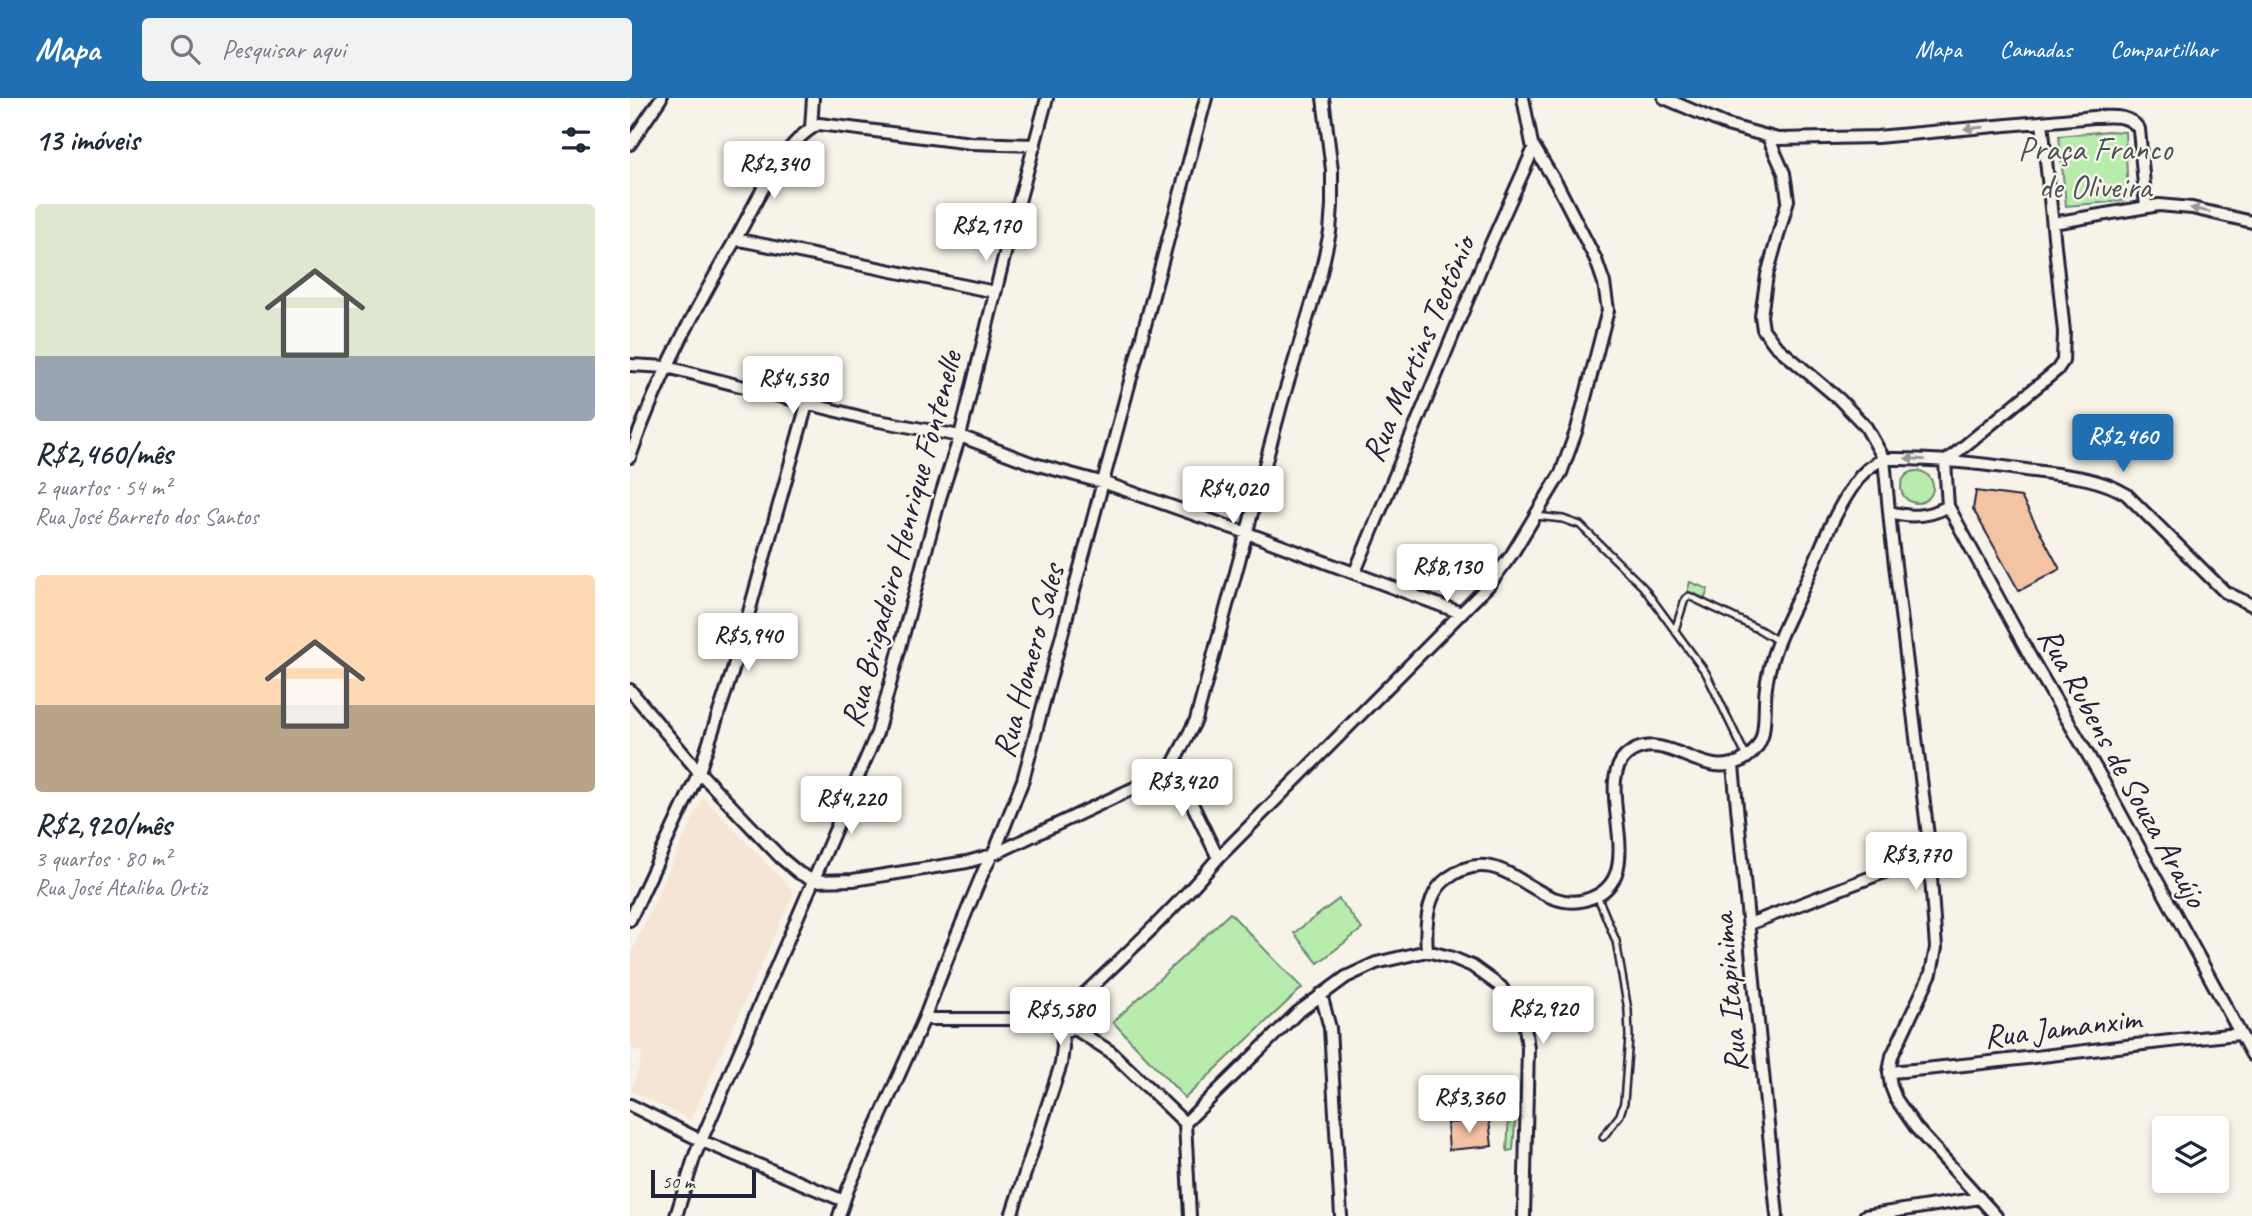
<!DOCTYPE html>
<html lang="pt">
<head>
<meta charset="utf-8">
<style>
  body { margin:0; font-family:Caveat,sans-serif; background:#f2f2f3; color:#1f2937; height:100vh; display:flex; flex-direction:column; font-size:26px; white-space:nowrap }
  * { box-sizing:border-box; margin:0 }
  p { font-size:23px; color:#747a83 }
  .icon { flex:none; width:38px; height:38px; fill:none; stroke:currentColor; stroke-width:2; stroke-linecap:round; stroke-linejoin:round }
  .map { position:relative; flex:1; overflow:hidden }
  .details { display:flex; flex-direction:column; background:#fff; width:630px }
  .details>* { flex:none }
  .tools { position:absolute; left:1522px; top:1018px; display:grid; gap:14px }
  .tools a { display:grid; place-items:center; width:77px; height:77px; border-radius:7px; background:#fff; box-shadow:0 4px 10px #0003; font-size:35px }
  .scale { position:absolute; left:21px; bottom:18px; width:105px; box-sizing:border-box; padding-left:7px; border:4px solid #22223b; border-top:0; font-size:19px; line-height:24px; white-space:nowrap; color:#22223b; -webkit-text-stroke:5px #f7f3e8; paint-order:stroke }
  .price { position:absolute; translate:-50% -60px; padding:0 16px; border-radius:7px; background:#fff; color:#222; font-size:23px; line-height:46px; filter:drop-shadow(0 2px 4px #0008) }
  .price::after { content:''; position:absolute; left:50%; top:42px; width:21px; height:16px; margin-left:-10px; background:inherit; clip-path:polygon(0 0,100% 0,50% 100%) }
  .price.current { background:#1f6fb2; color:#fff }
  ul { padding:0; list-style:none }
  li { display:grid; align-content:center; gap:14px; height:371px; padding:0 35px }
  li span { display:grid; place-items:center; height:217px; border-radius:7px; color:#555 }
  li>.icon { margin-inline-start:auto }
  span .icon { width:126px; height:126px; fill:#fffc; stroke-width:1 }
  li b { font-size:30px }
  h2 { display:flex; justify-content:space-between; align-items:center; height:84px; padding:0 35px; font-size:30px }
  header { display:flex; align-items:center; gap:42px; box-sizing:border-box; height:98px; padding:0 35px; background:#1f6fb2; color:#fff }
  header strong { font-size:33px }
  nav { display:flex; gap:38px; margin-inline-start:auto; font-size:24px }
  .search { width:490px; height:63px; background:#f2f2f3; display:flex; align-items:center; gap:18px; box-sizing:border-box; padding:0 24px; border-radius:7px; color:#747a83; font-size:26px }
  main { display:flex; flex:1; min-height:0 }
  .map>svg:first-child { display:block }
  .built { fill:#f6e5d4 }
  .green { fill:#b7ecad; stroke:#6c8774; stroke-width:2 }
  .building { fill:#f4c3a4; stroke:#22223b; stroke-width:2 }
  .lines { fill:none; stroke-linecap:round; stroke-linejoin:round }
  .service-casing { stroke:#22223b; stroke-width:10 }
  .minor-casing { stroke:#22223b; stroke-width:16 }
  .service { stroke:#f7f3e8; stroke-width:5 }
  .minor { stroke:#f7f3e8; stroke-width:10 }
  .oneway { fill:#97959a }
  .labels { text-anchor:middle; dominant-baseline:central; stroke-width:5; stroke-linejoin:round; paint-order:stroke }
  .park-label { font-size:33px; fill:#475458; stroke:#f7f3e8 }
  .street-label { font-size:33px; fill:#22223b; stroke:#f7f3e8 }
</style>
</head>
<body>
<header>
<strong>Mapa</strong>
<div class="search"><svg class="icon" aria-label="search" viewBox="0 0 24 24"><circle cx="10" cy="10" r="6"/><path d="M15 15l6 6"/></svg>Pesquisar aqui</div>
<nav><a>Mapa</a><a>Camadas</a><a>Compartilhar</a></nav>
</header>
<main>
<section class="details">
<h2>13 imóveis<svg class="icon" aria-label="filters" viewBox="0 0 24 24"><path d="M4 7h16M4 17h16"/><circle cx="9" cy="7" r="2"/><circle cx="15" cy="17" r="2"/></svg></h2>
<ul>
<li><span style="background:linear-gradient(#dfe7d0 70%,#9aa5b1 0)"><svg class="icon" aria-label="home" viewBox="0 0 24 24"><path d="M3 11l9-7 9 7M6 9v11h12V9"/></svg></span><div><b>R$2,460/mês</b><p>2 quartos · 54 m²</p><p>Rua José Barreto dos Santos</p></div></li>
<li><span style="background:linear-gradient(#ffd9b3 60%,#b9a48a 0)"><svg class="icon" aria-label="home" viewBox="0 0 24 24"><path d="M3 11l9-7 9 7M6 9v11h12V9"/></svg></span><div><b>R$2,920/mês</b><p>3 quartos · 80 m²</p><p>Rua José Ataliba Ortiz</p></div></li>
</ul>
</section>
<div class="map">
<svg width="1622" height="1118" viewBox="0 0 1622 1118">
  <rect width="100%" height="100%" fill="#f7f3e8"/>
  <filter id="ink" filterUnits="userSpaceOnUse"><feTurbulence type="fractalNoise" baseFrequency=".0143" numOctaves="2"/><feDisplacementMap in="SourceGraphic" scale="14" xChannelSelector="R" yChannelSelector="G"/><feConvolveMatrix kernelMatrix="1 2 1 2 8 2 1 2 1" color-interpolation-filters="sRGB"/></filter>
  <g filter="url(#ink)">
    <!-- built -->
    <path class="built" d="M73,699L164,794L61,1022L1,993L13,956L0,949V857Z"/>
    <!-- green -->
    <path class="green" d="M1478,33L1495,34L1498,99L1492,103L1436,108L1429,38Z
      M1271 389a16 16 0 1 1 32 0a16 16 0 1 1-32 0Z
      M1060,484L1078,491L1075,500L1057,494Z
      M709,801L732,831L688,865L664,835Z
      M600,815L672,890L555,1000L483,924Z
      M886,1012L883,1052L877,1053L879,1013Z"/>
    <!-- building -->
    <path class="building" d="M1346,393L1391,399L1430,471L1389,493L1343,411Z
      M859,1022L862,1048L819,1052L817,1025Z"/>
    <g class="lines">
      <defs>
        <path id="service" d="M906,418L933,421L950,427L1013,489L1076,575L1117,660
          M1045,532L1055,501L1059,498L1130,532L1148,543
          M967,797L986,843L998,912L999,939L994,1004L990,1017L973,1039"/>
        <path id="minor" d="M1034,0L1097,27L1148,41L1247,39L1464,19C1481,19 1498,15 1509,31L1516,109
          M181,30L183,0
          M1138,39L1154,75L1158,102L1137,177L1131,218L1133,231L1145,247L1209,301L1236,329L1254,361L1261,434L1298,738L1306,850L1301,875L1262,958L1259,974L1261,988L1266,1001L1286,1030L1366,1118
          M0,46L31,0
          M1423,125L1529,107L1562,110L1622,124
          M105,141L365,194
          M0,267L37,269L238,321L330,338L401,365L478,386L617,435L831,515
          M0,359C27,281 67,208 108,137C127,103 153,43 189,26L341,45L405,47
          M1315,364L1318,408L1401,560L1468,674L1622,957
          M1315,364L1427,272L1433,263L1434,234L1412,24
          M1260,414C1281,420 1299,419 1318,408
          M725,474L859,150L904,50
          M0,592L69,674L151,760L169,775L184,783L223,782L337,764L362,757L519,683L543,666L566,622L652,304L691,175L700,134L702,107V72L693,0
          M543,666L588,760
          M1103,668L1147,1118
          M0,822L69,674L102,575L177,306
          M1119,826L1299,757
          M797,853C795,828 796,795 818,780C874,739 904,816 955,802C1028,782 955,681 1001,654C1039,631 1076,687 1116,660C1137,646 1134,625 1135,603C1135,589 1138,575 1142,561C1149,536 1163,512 1174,488C1190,453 1203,415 1226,384C1233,373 1243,366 1254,361C1302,360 1350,365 1396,372C1431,377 1466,378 1496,396L1595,494L1622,507
          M691,896L700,930L711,1118
          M435,917L441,920L442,927L438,933L432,934L425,927L429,918C438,916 441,909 448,902C496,856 545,811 588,760L859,487L882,456L931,375L947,331L978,212L974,185L966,162L928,88L902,46L893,0
          M294,921H426
          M442,929L481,954L555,1025
          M1259,974C1377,965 1493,946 1610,936
          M0,1007L72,1043L214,1103
          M46,1118L65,1057L247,635L310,400L330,338L373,163L417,0
          M209,1118L218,1091L294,921L321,851L354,772L366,750L393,682L576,0
          M381,1118L431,966L433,949L432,934
          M560,1118L555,1025L667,915L716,879L746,865L797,853L823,860L842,868L871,889L894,922L898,950L894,1118
          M1235,1118L1350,1100"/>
      </defs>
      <!-- service casing -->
      <use href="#service" class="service-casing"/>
      <!-- minor casing -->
      <use href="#minor" class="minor-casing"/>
      <!-- service -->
      <use href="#service" class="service"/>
      <!-- minor -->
      <use href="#minor" class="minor"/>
    </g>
    <!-- one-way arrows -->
    <defs><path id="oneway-solid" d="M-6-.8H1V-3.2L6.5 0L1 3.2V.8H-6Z" transform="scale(1.75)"/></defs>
    <g class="oneway">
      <use href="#oneway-solid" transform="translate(1344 30) rotate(175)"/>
      <use href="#oneway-solid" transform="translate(1570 112) rotate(-168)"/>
      <use href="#oneway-solid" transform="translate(1285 361) rotate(-176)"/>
    </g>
  </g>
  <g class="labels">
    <!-- park labels -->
    <g class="park-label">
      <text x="1465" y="51">Praça Franco<tspan x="1465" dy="38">de Oliveira</tspan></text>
    </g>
    <!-- street labels -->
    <g class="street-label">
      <text transform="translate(788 251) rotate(-67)">Rua Martins Teotônio</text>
      <text transform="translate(271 441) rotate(-75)">Rua Brigadeiro Henrique Fontenelle</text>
      <text transform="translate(398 563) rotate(-75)">Rua Homero Sales</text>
      <text transform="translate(1493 669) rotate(61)">Rua Rubens de Souza Araújo</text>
      <text transform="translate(1099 895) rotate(-95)">Rua Itapinima</text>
      <text transform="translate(1432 929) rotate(-7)">Rua Jamanxim</text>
    </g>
  </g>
</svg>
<div class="tools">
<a><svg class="icon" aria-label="layers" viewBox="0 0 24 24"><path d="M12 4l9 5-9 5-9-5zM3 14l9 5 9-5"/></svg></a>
</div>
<div class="scale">50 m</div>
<b class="price" style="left:144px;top:103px">R$2,340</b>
<b class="price" style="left:356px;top:165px">R$2,170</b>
<b class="price" style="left:163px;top:318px">R$4,530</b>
<b class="price current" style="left:1493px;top:376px">R$2,460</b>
<b class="price" style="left:603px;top:428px">R$4,020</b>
<b class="price" style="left:817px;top:506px">R$8,130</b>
<b class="price" style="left:118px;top:575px">R$5,940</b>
<b class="price" style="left:552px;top:721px">R$3,420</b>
<b class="price" style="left:221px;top:738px">R$4,220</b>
<b class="price" style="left:1286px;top:794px">R$3,770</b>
<b class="price" style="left:913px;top:948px">R$2,920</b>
<b class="price" style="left:430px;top:949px">R$5,580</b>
<b class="price" style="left:839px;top:1037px">R$3,360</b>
</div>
</main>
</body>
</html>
